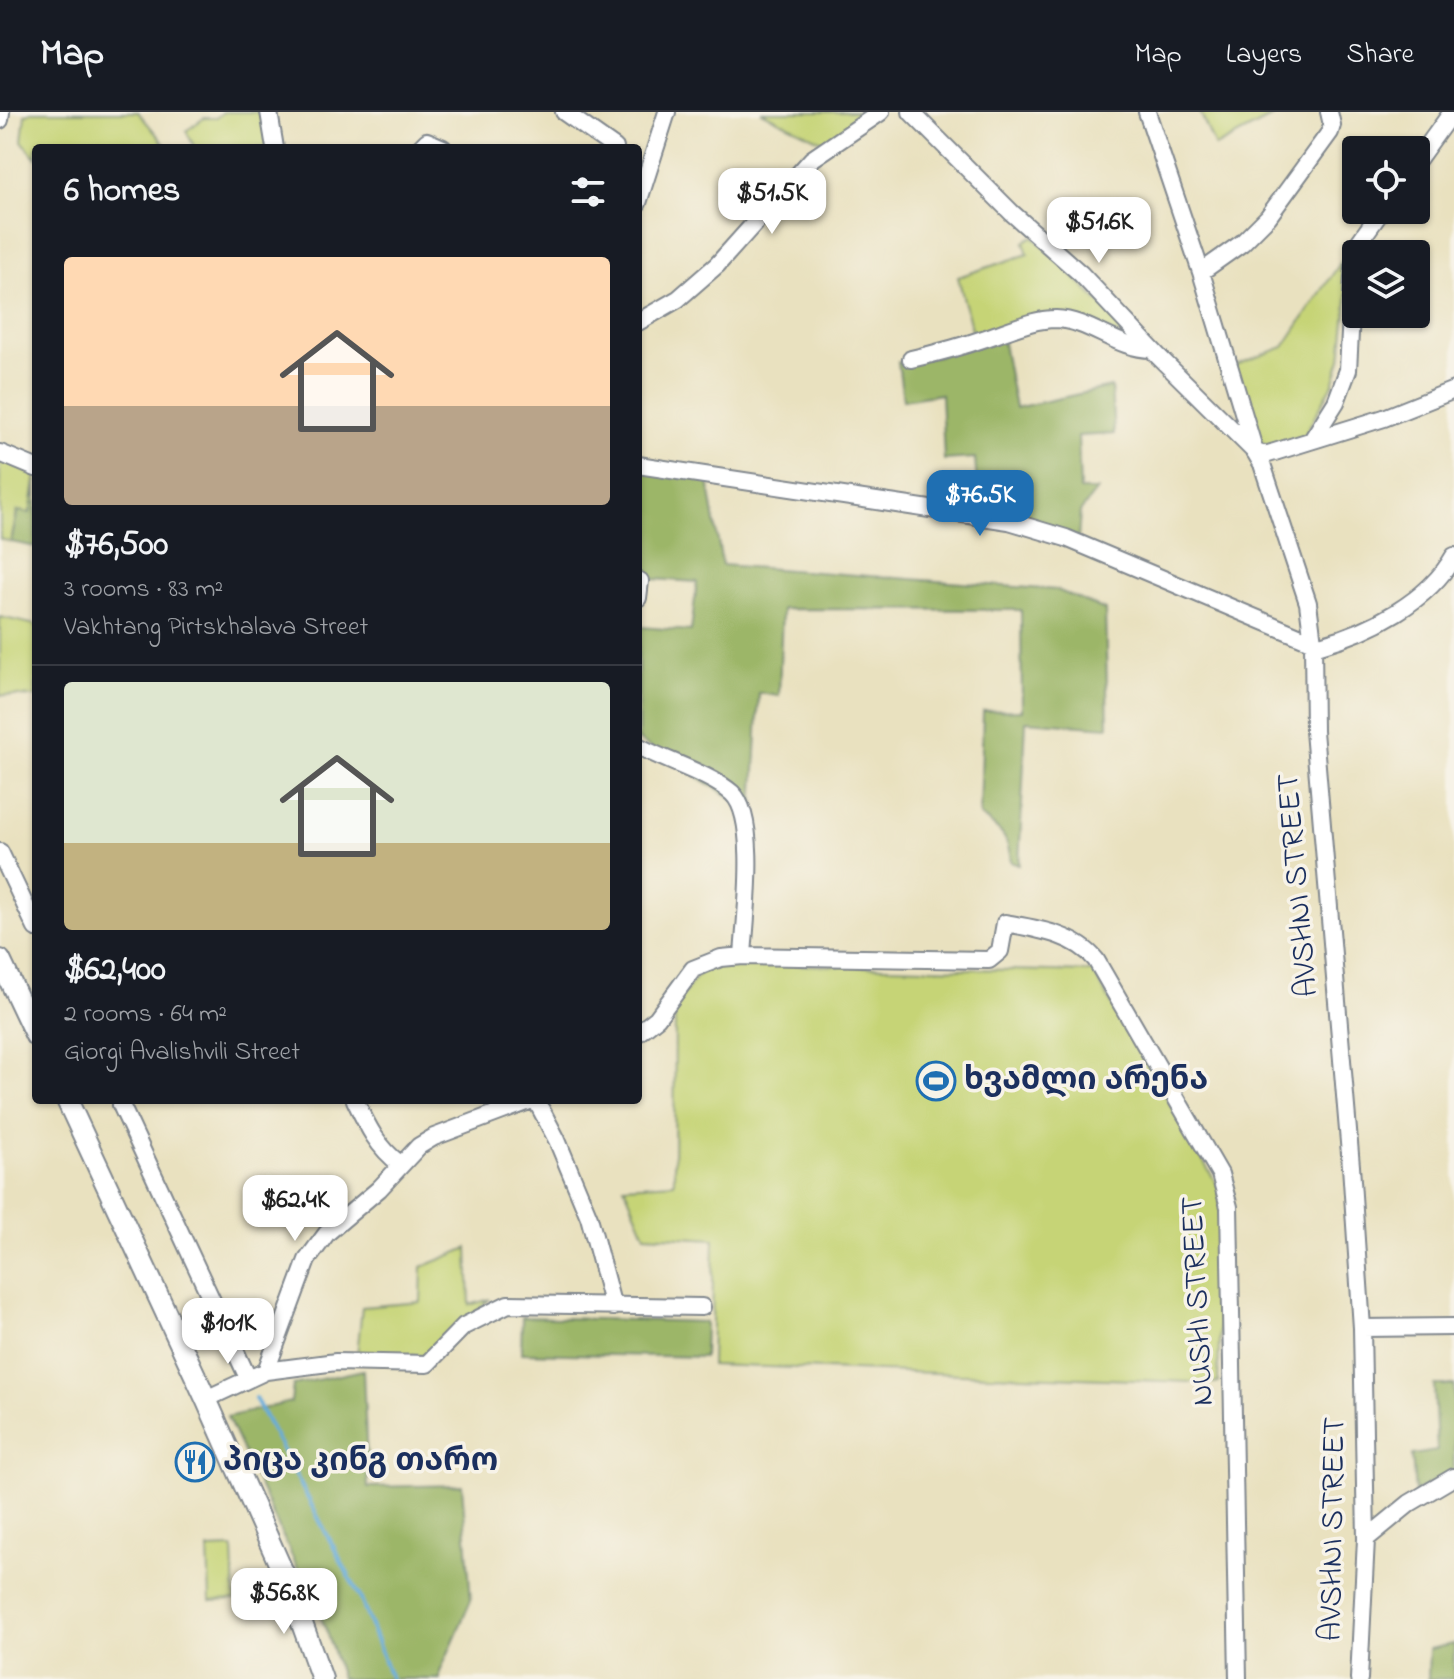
<!DOCTYPE html>
<html lang="en">
<head>
<meta charset="utf-8">
<style>
  body { margin:0; font-family:"Indie Flower","Noto Sans Georgian",sans-serif; background:#242831; color:#f1f3f6; height:100vh; display:flex; flex-direction:column; font-size:30px; white-space:nowrap }
  * { box-sizing:border-box; margin:0 }
  p { font-size:26px; color:#9ea1a6 }
  .icon { flex:none; width:44px; height:44px; fill:none; stroke:currentColor; stroke-width:2; stroke-linecap:round; stroke-linejoin:round }
  .map { position:relative; flex:1; overflow:hidden }
  .sheet { position:absolute; left:32px; top:32px; width:610px; height:960px; display:flex; flex-direction:column; background:#171b24; border-radius:8px; box-shadow:0 2px 6px #0004 }
  .sheet>* { flex:none }
  .fabs { position:absolute; left:1342px; top:24px; display:grid; gap:16px }
  .fabs a { display:grid; place-items:center; width:88px; height:88px; border-radius:8px; background:#171b24; box-shadow:0 2px 6px #0004; font-size:40px }
  .price { position:absolute; translate:-50% -68px; padding:0 18px; border-radius:16px; background:#fff; color:#222; font-size:26px; line-height:52px; filter:drop-shadow(0 2px 4px #0008) }
  .price::after { content:''; position:absolute; left:50%; top:48px; width:24px; height:18px; margin-left:-12px; background:inherit; clip-path:polygon(0 0,100% 0,50% 100%) }
  .price.on { background:#1f6fb2; color:#fff }
  ul { padding:0; list-style:none }
  li { display:grid; align-content:center; gap:16px; height:424px; padding:0 32px }
  li+li { border-top:2px solid #363941 }
  li span { display:grid; place-items:center; height:248px; border-radius:8px; color:#555 }
  li>.icon { margin-inline-start:auto }
  span .icon { width:144px; height:144px; fill:#fffc; stroke-width:1 }
  li b { font-size:34px }
  h2 { display:flex; justify-content:space-between; align-items:center; height:96px; padding:0 32px; font-size:34px }
  header { display:flex; align-items:center; gap:48px; box-sizing:border-box; height:112px; padding:0 40px; background:#171b24; border-bottom:2px solid #363941 }
  header strong { font-size:38px }
  nav { display:flex; gap:44px; margin-inline-start:auto; font-size:28px }
  .map>svg:first-child { display:block }
  .green { fill:#c6d476; stroke:#70826a; stroke-width:2 }
  .forest { fill:#9cb667; stroke:#5c7262; stroke-width:2 }
  .lines { fill:none; stroke-linecap:round; stroke-linejoin:round }
  .stream { stroke:#64acdb; stroke-width:4 }
  .minor-casing { stroke:#82888e; stroke-width:20 }
  .tertiary-casing { stroke:#82888e; stroke-width:24 }
  .minor { stroke:#fff; stroke-width:16 }
  .tertiary { stroke:#fff; stroke-width:20 }
  .labels { text-anchor:middle; dominant-baseline:central; stroke-width:7; stroke-linejoin:round; paint-order:stroke }
  .street-label { font-size:32px; fill:#1b2f5e; stroke:#f7f3e8 }
  .poi-label { font-size:32px; font-weight:bold; fill:#1b2f5e; stroke:#f7f3e8; text-anchor:start }
</style>
</head>
<body>
<header>
<strong>Map</strong>
<nav><a>Map</a><a>Layers</a><a>Share</a></nav>
</header>
<div class="map">
<svg width="1454" height="1567" viewBox="0 0 1454 1567">
  <rect width="100%" height="100%" fill="#f7f3e8"/>
  <filter id="ink" filterUnits="userSpaceOnUse"><feTurbulence type="fractalNoise" baseFrequency=".0125" numOctaves="2"/><feDisplacementMap in="SourceGraphic" scale="16" xChannelSelector="R" yChannelSelector="G"/><feConvolveMatrix kernelMatrix="1 2 1 2 8 2 1 2 1" color-interpolation-filters="sRGB"/></filter>
  <filter id="wash" filterUnits="userSpaceOnUse"><feTurbulence type="fractalNoise" baseFrequency=".006" numOctaves="4" result="noise"/><feDisplacementMap in="SourceGraphic" scale="32" xChannelSelector="R" yChannelSelector="G"/><feGaussianBlur stdDeviation="1.8" result="paint"/><feColorMatrix in="noise" values="0 0 0 0 0 0 0 0 0 0 0 0 0 0 0 0 0 1.4 0 .05"/><feComposite in="paint" operator="in"/></filter>
  <g filter="url(#wash)">
    <rect width="100%" height="100%" fill="#e9e1bf"/>
    <!-- green -->
    <path class="green" d="M31,0H138L168,36H36V46L22,29L25,3Z
      M223,0H263L269,36H195L186,19L204,6H216Z
      M761,0H865L866,6L824,30Z
      M1200,0H1282L1215,35Z
      M1033,124L1140,231L1075,207L974,227L958,165L1028,142L1024,130Z
      M1353,132L1341,247L1333,272L1304,324L1268,333L1260,329L1233,254L1284,235Z
      M0,347L36,364L30,402L17,399L11,430L0,427Z
      M0,505L36,513V585L0,583Z
      M717,851L1093,860L1219,1076L1222,1110L1218,1271L711,1253L714,1127L645,1123L624,1074L674,1071L675,893L702,858Z
      M468,1136L470,1193L490,1187L425,1244L357,1243L362,1195L421,1190L422,1155Z
      M233,1436L235,1488L210,1489L208,1437Z"/>
    <!-- forest -->
    <path class="forest" d="M1002,226L1015,296L1111,275L1114,322L1078,324L1080,378H1097L1080,400L1078,427L979,401L975,346L944,348L941,282L903,288L898,250L910,251Z
      M638,358L708,368L722,453L1057,478L1105,498L1108,615L1026,609L1019,753L1011,750C1008,723 1001,719 980,704L983,599L1022,598L1021,498L782,497L779,584L759,581L753,699L638,628V539L641,515L691,519L697,470L638,466Z
      M36,367V435L11,430L18,399L30,401Z
      M522,1205L705,1210L704,1245L521,1241Z
      M363,1258L368,1375L462,1373L471,1488L440,1560V1567H341L327,1519L227,1305L291,1290L293,1273Z
      M1434,1273H1454V1358L1415,1380L1412,1343L1437,1339Z
      M1454,1532V1567H1428L1429,1537Z"/>
    <g class="lines">
      <!-- stream -->
      <path class="stream" d="M255,1286L360,1485L391,1567"/>
    </g>
  </g>
  <g filter="url(#ink)">
    <g class="lines">
      <defs>
        <path id="minor" d="M269,0L275,36
          M564,0L615,36
          M911,0L1012,101L1081,162L1158,244L1254,339
          M1147,0L1201,160L1255,340L1262,352L1308,491L1313,530L1314,619L1351,1054L1362,1216L1366,1427L1359,1567
          M0,8L1,0
          M420,36L427,29L443,36
          M1416,50L1452,0
          M638,91L667,0
          M1201,160L1242,131L1268,105L1330,20L1332,13L1329,0
          M638,210L678,187L717,153L812,47L881,0
          M911,247C938,241 963,234 989,225C1010,218 1033,207 1056,207C1090,208 1117,237 1151,237
          M1312,328L1336,290L1348,258L1353,165L1357,133L1382,98
          M1255,340L1265,343L1384,306L1454,278
          M0,341L36,356
          M638,353L1009,409L1066,426L1320,533C1369,520 1429,489 1454,444
          M638,469H640L638,486
          M638,634C664,648 712,663 732,681C759,706 745,807 743,844
          M0,740L36,816
          M638,921L657,906L693,857L721,846L743,844L989,848L1000,839L1005,811C1037,817 1075,822 1096,848L1220,1062L1229,1095L1238,1567
          M355,988C367,1013 377,1035 400,1052
          M536,988L557,1028L589,1105L613,1195
          M121,993L248,1266
          M1362,1216L1454,1215
          M266,1259L307,1148L327,1121L379,1077L419,1034L434,1025L532,988
          M206,1287L266,1259L336,1250L427,1252L464,1214L508,1192L702,1195
          M1366,1427L1410,1391L1454,1365"/>
        <path id="tertiary" d="M0,848L36,924
          M67,988L206,1287L286,1467L322,1567"/>
      </defs>
      <!-- minor casing -->
      <use href="#minor" class="minor-casing"/>
      <!-- tertiary casing -->
      <use href="#tertiary" class="tertiary-casing"/>
      <!-- minor -->
      <use href="#minor" class="minor"/>
      <!-- tertiary -->
      <use href="#tertiary" class="tertiary"/>
    </g>
  </g>
  <!-- icons -->
  <defs>
    <symbol id="stadium-ring" viewBox="-11 -11 22 22"><circle r="9.5" fill="#f7f3e8" stroke="#1f6fb2" stroke-width="1.5"/><path d="M0-5a6.5 5 0 1 0 0 10a6.5 5 0 1 0 0-10ZM-3.5-1.8h7v3.6h-7Z" fill="#1f6fb2"/></symbol>
    <symbol id="restaurant-ring" viewBox="-11 -11 22 22"><circle r="9.5" fill="#f7f3e8" stroke="#1f6fb2" stroke-width="1.5"/><path d="M-5-6h1v4h1v-4h1v4h1v-4h1v5L-1.5 .5V6h-2V.5L-5-1ZM5-6V6H3V1.5H1.5Q1.5-4 5-6Z" fill="#1f6fb2"/></symbol>
  </defs>
  <g fill-rule="evenodd">
    <use href="#stadium-ring" x="914" y="947" width="44" height="44"/>
    <use href="#restaurant-ring" x="173" y="1328" width="44" height="44"/>
  </g>
  <g class="labels">
    <!-- street labels -->
    <g class="street-label">
      <text transform="translate(1299 773) rotate(-95)">AVSHNI STREET</text>
      <text transform="translate(1199 1189) rotate(-93)">NUSHI STREET</text>
      <text transform="translate(1334 1417) rotate(-89)">AVSHNI STREET</text>
    </g>
    <!-- poi labels -->
    <g class="poi-label">
      <text x="964" y="969">ხვამლი არენა</text>
      <text x="223" y="1350">პიცა კინგ თარო</text>
    </g>
  </g>
</svg>
<div class="fabs">
<a><svg class="icon" aria-label="locate" viewBox="0 0 24 24"><circle cx="12" cy="12" r="6"/><path d="M12 2v4M12 18v4M2 12h4M18 12h4"/></svg></a>
<a><svg class="icon" aria-label="layers" viewBox="0 0 24 24"><path d="M12 4l9 5-9 5-9-5zM3 14l9 5 9-5"/></svg></a>
</div>
<b class="price" style="left:772px;top:124px">$51.5K</b>
<b class="price" style="left:1099px;top:153px">$51.6K</b>
<b class="price on" style="left:980px;top:426px">$76.5K</b>
<b class="price" style="left:295px;top:1131px">$62.4K</b>
<b class="price" style="left:228px;top:1254px">$101K</b>
<b class="price" style="left:284px;top:1524px">$56.8K</b>
<section class="sheet">
<h2>6 homes<svg class="icon" aria-label="filters" viewBox="0 0 24 24"><path d="M4 7h16M4 17h16"/><circle cx="9" cy="7" r="2"/><circle cx="15" cy="17" r="2"/></svg></h2>
<ul>
<li><span style="background:linear-gradient(#ffd9b3 60%,#b9a48a 0)"><svg class="icon" aria-label="home" viewBox="0 0 24 24"><path d="M3 11l9-7 9 7M6 9v11h12V9"/></svg></span><div><b>$76,500</b><p>3 rooms · 83 m²</p><p>Vakhtang Pirtskhalava Street</p></div></li>
<li><span style="background:linear-gradient(#dfe7d0 65%,#c2b280 0)"><svg class="icon" aria-label="home" viewBox="0 0 24 24"><path d="M3 11l9-7 9 7M6 9v11h12V9"/></svg></span><div><b>$62,400</b><p>2 rooms · 64 m²</p><p>Giorgi Avalishvili Street</p></div></li>
</ul>
</section>
</div>
</body>
</html>
